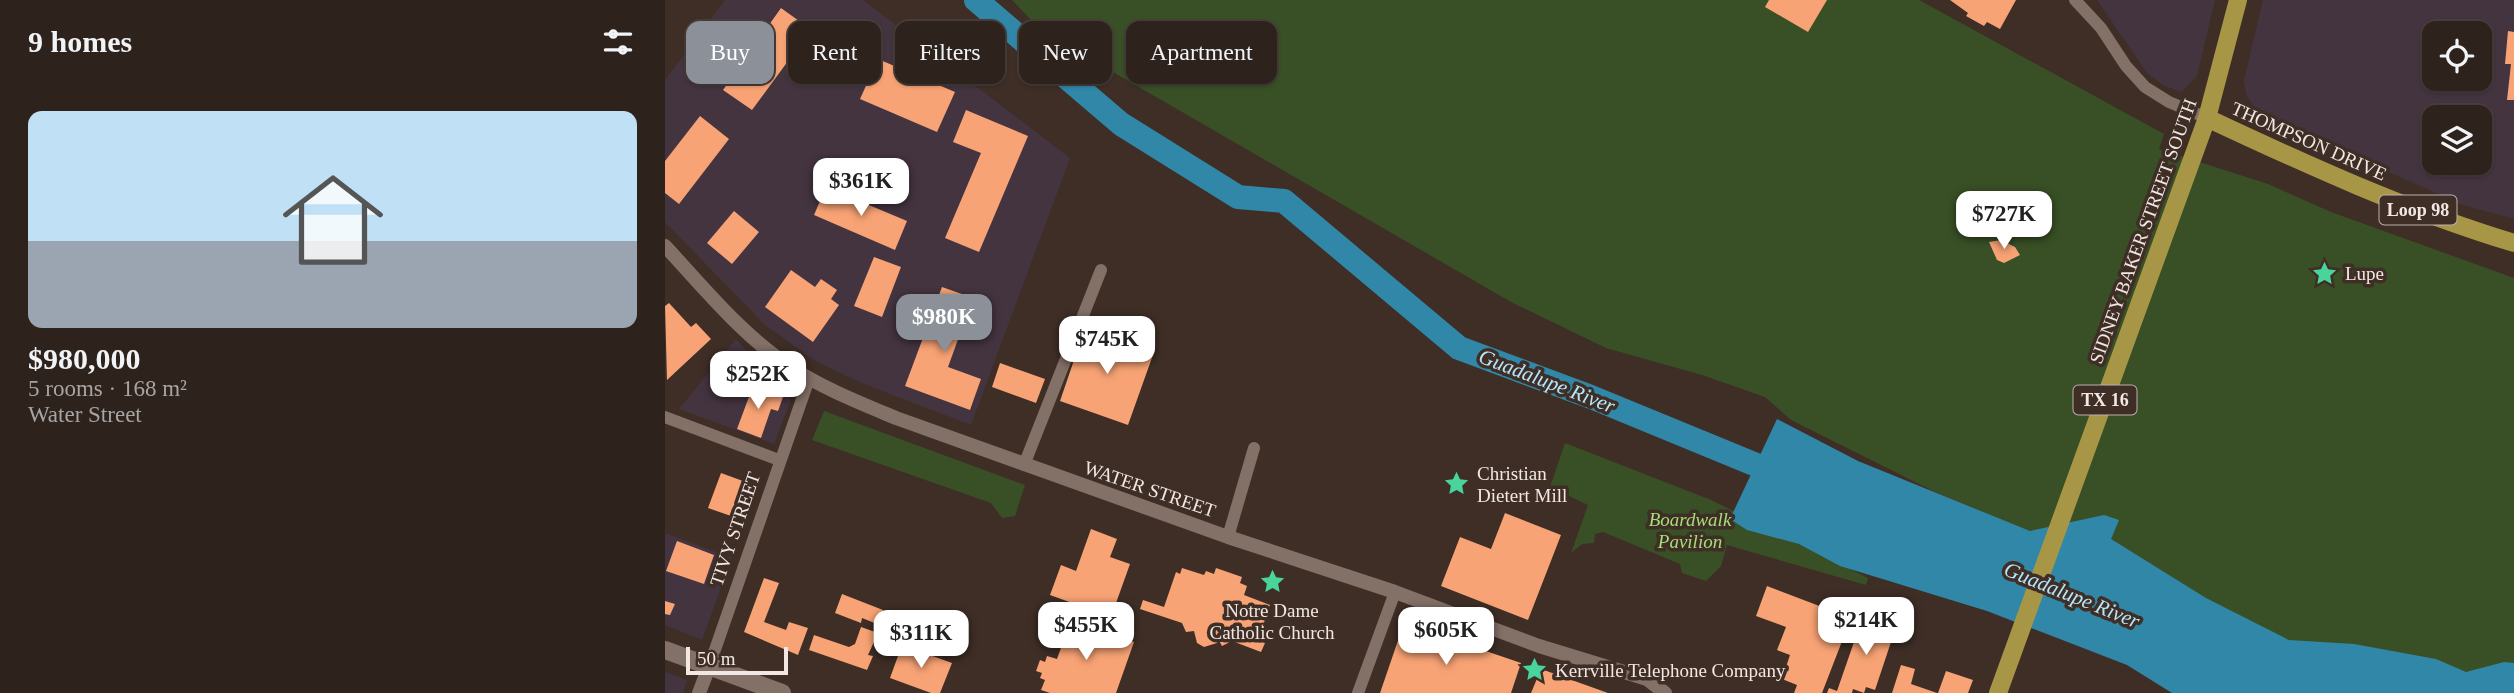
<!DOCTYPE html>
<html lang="en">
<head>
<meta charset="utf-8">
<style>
  body { margin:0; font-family:Georgia,serif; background:#3a2f29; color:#f1f3f6; height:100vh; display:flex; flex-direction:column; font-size:26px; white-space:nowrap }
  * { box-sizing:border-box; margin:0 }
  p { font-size:23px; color:#a7a4a3 }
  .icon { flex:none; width:38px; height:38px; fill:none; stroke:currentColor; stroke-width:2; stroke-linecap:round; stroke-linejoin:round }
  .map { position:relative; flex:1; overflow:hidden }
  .details { display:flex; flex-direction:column; background:#2e221c; width:665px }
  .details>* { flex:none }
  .banner { position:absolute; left:21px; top:21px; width:665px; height:63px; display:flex; gap:14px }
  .buttons { position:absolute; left:1757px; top:21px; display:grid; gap:14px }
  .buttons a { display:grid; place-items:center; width:70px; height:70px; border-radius:14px; background:#2e221c; box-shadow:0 2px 5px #0004,0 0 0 2px #493f3b; font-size:35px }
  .scale { position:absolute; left:21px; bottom:18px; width:102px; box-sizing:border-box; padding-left:7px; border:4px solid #f2e7e2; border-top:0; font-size:19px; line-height:24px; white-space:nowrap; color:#f2e7e2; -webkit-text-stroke:5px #3e2e26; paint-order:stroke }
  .price { position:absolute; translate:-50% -60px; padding:0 16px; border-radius:14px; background:#fff; color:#222; font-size:23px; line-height:46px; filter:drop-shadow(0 2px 4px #0008) }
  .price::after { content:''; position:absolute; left:50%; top:42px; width:21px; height:16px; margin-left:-10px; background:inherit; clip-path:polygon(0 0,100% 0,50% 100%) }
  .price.active { background:#8c9099; color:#fff }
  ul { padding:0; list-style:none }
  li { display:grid; align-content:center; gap:14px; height:371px; padding:0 28px }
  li+li { border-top:2px solid #493f3b }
  li span { display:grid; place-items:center; height:217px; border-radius:14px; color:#555 }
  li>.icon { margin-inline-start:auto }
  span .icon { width:126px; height:126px; fill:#fffc; stroke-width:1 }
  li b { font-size:30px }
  h2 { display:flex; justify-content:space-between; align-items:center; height:84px; padding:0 28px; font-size:30px }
  .chip { padding:0 24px; border-radius:14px; background:#2e221c; box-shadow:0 2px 5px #0004,0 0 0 2px #493f3b; font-size:24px; line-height:63px }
  .chip.active { background:#8c9099; color:#fff }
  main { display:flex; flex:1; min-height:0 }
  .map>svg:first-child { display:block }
  .commercial { fill:#443440; fill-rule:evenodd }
  .green { fill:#395026 }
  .water { fill:#3187a8 }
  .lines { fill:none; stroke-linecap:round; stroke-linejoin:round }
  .river { stroke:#3187a8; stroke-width:24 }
  .building { fill:#f8a375 }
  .minor { stroke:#837067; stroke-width:12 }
  .tertiary { stroke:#837067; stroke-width:14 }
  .secondary { stroke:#837067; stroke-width:18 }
  .primary { stroke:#a89647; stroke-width:18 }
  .labels { text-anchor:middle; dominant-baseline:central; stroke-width:7; stroke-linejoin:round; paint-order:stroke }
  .shield { fill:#3e2e26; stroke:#bcb0aa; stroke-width:2 }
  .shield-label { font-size:18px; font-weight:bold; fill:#f2e7e2 }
  .street-label { font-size:19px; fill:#f2e7e2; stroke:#3e2e26 }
  .poi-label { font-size:19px; fill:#f2e7e2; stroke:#3e2e26; text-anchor:start }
  .park-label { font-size:19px; font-style:italic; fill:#a5df77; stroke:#3e2e26 }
  .water-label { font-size:21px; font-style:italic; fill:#b5e6fc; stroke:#3e2e26 }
</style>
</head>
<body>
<main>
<section class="details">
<h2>9 homes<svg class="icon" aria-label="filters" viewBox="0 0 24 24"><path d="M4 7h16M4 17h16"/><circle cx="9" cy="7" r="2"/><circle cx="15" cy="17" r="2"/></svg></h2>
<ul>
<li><span style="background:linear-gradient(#bfe0f5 60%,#9aa5b1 0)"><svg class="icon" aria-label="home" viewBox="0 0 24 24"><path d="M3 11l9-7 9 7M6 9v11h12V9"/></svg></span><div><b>$980,000</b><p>5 rooms · 168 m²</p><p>Water Street</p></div></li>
</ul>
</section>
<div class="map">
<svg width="1849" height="693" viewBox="0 0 1849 693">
  <rect width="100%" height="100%" fill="#3e2e26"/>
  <!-- commercial -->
  <path class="commercial" d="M60,0H198L405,158L306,425L199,384L150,361L100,325L0,222V80Z
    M1432,0H1550L1532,76L1516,92L1500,86L1482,73Z
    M1598,0H1849V219L1798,205L1593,114L1581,94L1579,80ZM1769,33H1815V79H1769ZM1769,117H1815V163H1769Z
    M71,339L126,400L109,444L14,409Z
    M0,533L67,558L37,640L0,625Z
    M0,672L22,680L18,693H0Z"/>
  <!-- green -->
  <path class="green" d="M347,0H1254L1499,134L1494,149L1603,184L1666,212L1849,278V681L1778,687L1624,640L1270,492L1126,420L1100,397L1037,375L941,348L846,302L377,31Z
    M159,411L360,485L350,516L337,518L326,503L147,440Z
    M900,443L1046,500L1203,578L1201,585L1062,545L1056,566L1041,581L1017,573L1015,564L938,532L930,534L929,543L917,544L906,553L923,505L885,487Z"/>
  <!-- water -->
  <path class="water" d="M1112,419L1193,461L1365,531L1439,515L1454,520L1446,539L1541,598L1624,640L1689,644L1771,659L1801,672L1839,662L1849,663V693H1507L1462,665L1322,611L1175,566L1134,544L1082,530L1065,519Z"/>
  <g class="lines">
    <!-- river -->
    <path class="river" d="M311,0L456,124L573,197L619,201L794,348L926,397L1118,476"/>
  </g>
  <!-- building -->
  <path class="building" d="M1104,0H1162L1143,32L1100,7Z
    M1285,0H1351L1335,29L1322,22L1319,26L1301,16L1303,13Z
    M116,8L187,59L168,86L126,57L87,110L58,90Z
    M1843,31L1849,32V100H1842L1846,64H1840Z
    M213,59L290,92L272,132L195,99Z
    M301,110L363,136L314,252L280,238L316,153L288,142Z
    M35,116L64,139L14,204L0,193V161Z
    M161,187L242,221L230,250L149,215Z
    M69,211L94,232L67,264L42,243Z
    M1336,240L1350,247L1355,255L1339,263L1332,260L1324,242Z
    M209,257L236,267L217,317L189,306Z
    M126,270L150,287L156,279L172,290L166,299L174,305L148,342L100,307Z
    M277,287L308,298L283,367L316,379L305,410L240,386Z
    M4,303L26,327L31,323L46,339L2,380L0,306Z
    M420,328L489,352L463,425L395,401Z
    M335,363L380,379L371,403L327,387Z
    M88,386L118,397L113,411L106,409L96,438L72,429Z
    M56,473L78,481L66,516L43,508Z
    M840,513L896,535L863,620L776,586L795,537L826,549Z
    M426,529L452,539L445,557L465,564L446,617L385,595L396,565L411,571Z
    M12,541L49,555L39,584L1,571Z
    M517,568L539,575L541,571L549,574L551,568L577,577L575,583L582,586L579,595L605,605L593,640L600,643L596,652L567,641L557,646L553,639L552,643L539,647L532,643L529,631L521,632L517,623L475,609L478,600L499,607L511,572L515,574Z
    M99,578L114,583L99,622L121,630L124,622L143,628L133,655L79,632Z
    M1102,586L1186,618L1157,693H1129L1132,685L1117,679L1125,655L1112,650L1121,627L1091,616Z
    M177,594L218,610L212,624L197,618L196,623L170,613Z
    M0,601L10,604L5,615L0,614Z
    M1198,616L1231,627L1210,690L1201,687L1199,693L1188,689L1187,693H1162L1164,688L1172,691Z
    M406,620L469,642L451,693H385L376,690L380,680L375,678L377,673L371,671L375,660L380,662L382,656L392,659Z
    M739,623L856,663L846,693H715Z
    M196,627L213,633L203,655L208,656L202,670L144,650L149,635L184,647L190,644Z
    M237,645L287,663L275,693H266L225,678Z
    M1236,665L1250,669L1246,684L1272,693H1227Z
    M876,669L943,693H866Z
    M1281,671L1308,680L1303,693H1273Z"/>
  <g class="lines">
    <!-- minor -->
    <path class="minor" d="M1410,0L1436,28L1461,66L1480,87L1504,102L1542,118
      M0,417L114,460
      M359,465L436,270
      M563,537L589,448
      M44,667L144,379
      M693,693L730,592"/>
    <!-- tertiary -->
    <path class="tertiary" d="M0,246C38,287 77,335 124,366C157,388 195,403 231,418L563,537L730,592L874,646L982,679L1000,693
      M34,693L44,667"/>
    <!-- secondary -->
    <path class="secondary" d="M0,650L117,693"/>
    <!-- primary -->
    <path class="primary" d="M1542,118C1642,165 1743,211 1849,243
      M1333,693L1542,118L1573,0"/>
  </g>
  <!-- icons -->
  <defs>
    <symbol id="sight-bare" viewBox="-9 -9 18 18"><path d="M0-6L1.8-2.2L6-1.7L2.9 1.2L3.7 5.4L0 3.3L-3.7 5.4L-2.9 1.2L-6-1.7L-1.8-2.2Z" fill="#49d49c" stroke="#3e2e26" stroke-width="2.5" paint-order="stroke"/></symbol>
  </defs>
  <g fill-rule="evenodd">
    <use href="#sight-bare" x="1642" y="256" width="35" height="35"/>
    <use href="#sight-bare" x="774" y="466" width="35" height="35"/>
    <use href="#sight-bare" x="590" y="564" width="35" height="35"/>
    <use href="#sight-bare" x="852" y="652" width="35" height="35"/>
  </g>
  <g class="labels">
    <!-- shield labels -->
    <g class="shield">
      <rect x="1714.5" y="195.5" width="77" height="29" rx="5"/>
      <rect x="1408.5" y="385.5" width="63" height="29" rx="5"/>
    </g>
    <g class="shield-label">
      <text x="1753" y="210">Loop 98</text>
      <text x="1440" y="400">TX 16</text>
    </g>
    <!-- street labels -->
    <g class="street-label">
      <text transform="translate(1644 141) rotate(24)">THOMPSON DRIVE</text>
      <text transform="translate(1478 231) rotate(-70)">SIDNEY BAKER STREET SOUTH</text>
      <text transform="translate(485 489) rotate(19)">WATER STREET</text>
      <text transform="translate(70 529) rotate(-71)">TIVY STREET</text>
    </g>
    <!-- poi labels -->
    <g class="poi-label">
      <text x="1680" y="273">Lupe</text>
      <text x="812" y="473">Christian<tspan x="812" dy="22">Dietert Mill</tspan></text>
      <text x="607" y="610" text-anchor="middle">Notre Dame<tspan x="607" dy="22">Catholic Church</tspan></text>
      <text x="890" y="670">Kerrville Telephone Company</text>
    </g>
    <!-- park labels -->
    <g class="park-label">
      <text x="1025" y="519">Boardwalk<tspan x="1025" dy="22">Pavilion</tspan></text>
    </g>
    <!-- water labels -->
    <g class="water-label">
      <text transform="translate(882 381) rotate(21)">Guadalupe River</text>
      <text transform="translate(1407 595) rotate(22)">Guadalupe River</text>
    </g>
  </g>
</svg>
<div class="buttons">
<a><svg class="icon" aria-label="locate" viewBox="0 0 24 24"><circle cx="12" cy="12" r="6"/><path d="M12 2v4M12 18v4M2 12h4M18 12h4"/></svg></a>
<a><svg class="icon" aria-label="layers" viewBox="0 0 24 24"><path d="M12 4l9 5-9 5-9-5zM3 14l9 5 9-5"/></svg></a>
</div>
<div class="scale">50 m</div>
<b class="price" style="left:196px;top:218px">$361K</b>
<b class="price" style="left:1339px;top:251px">$727K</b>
<b class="price active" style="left:279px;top:354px">$980K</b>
<b class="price" style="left:442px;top:376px">$745K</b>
<b class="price" style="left:93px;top:411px">$252K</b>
<b class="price" style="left:1201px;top:657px">$214K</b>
<b class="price" style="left:421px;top:662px">$455K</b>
<b class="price" style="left:781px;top:667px">$605K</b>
<b class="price" style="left:256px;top:670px">$311K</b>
<div class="banner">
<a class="chip active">Buy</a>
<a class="chip">Rent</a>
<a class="chip">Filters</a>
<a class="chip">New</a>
<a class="chip">Apartment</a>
</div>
</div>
</main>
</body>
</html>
